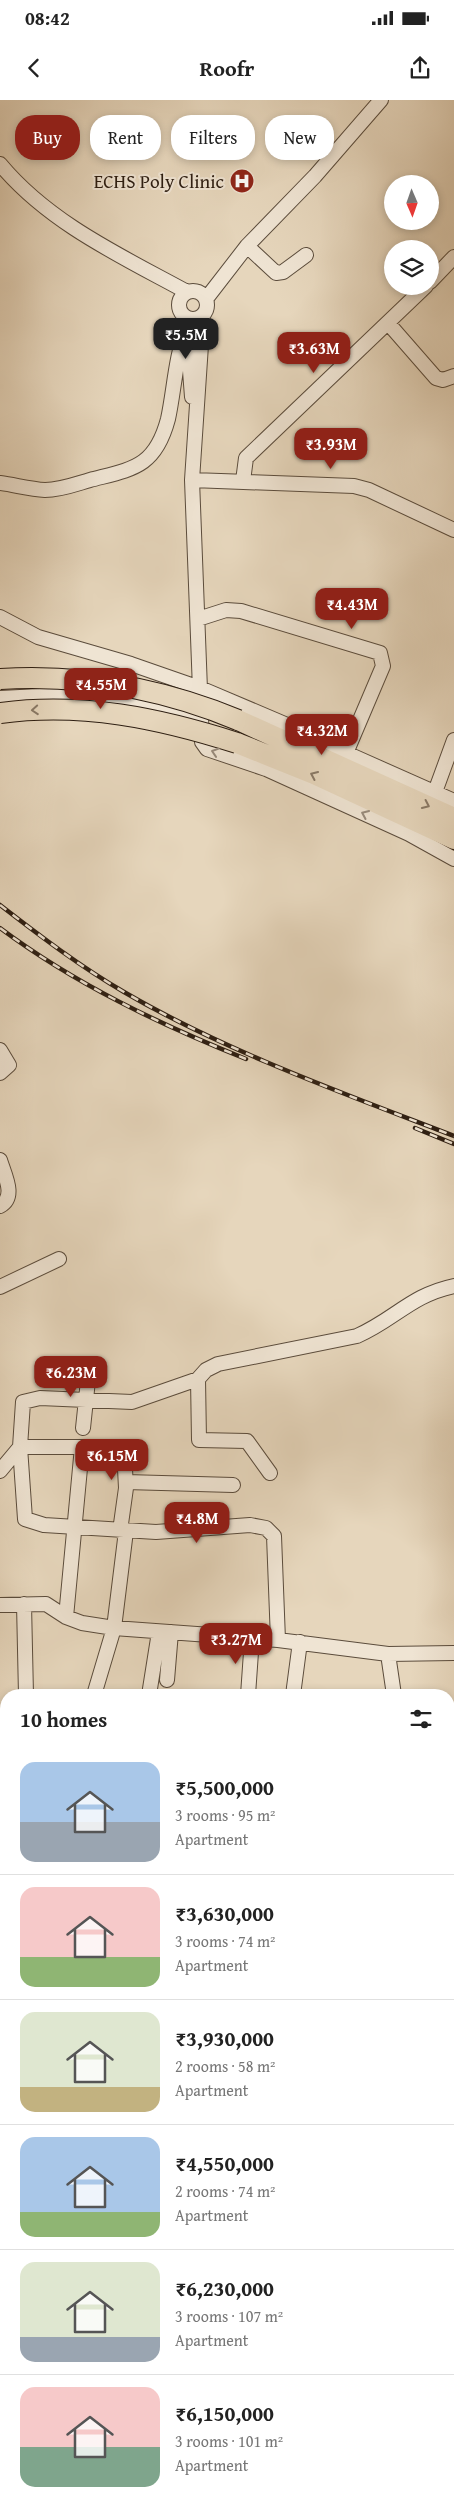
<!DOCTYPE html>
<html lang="en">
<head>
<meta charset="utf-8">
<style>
  body { margin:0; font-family:"Gentium Book Plus",serif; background:#f6f6f6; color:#222; height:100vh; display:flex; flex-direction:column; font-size:19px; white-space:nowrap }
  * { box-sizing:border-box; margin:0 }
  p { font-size:16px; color:#767676 }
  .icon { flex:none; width:28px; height:28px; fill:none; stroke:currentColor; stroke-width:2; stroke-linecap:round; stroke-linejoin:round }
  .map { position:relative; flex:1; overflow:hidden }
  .panel { position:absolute; left:0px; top:1589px; width:455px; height:821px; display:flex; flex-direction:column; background:#fff; border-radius:20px 20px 0 0; box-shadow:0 2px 8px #0003 }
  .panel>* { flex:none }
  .top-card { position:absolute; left:15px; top:15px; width:425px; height:45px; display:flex; gap:10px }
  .needle { width:32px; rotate:178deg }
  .fabs { position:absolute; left:384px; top:75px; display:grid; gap:10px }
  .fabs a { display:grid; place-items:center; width:55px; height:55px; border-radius:50%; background:#fff; box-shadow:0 2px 8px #0003; font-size:25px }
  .price { position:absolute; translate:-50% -42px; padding:0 11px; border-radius:10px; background:#8f2418; color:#fff; font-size:16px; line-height:32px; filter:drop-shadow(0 1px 2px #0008) }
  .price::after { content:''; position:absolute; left:50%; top:30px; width:15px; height:11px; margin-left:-8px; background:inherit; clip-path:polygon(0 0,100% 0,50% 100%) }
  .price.selected { background:#222; color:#fff }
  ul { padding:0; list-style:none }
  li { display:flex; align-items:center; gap:15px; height:125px; padding:0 20px }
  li+li { border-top:1px solid #e0e0e0 }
  li span { display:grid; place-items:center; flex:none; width:140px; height:100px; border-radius:15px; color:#555 }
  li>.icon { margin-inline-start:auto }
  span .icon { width:60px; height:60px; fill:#fffc; stroke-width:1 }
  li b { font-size:21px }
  h2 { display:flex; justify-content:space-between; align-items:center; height:60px; padding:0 20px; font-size:21px }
  .pill { padding:0 18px; border-radius:20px; background:#fff; box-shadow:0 2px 8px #0003; font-size:18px; line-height:45px }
  .pill.selected { background:#8f2418; color:#fff }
  .status { display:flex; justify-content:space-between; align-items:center; height:35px; padding:0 25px; background:#fff; direction:ltr }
  .status svg { height:14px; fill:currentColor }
  header { display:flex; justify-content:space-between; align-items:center; height:65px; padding:0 20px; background:#fff; font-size:22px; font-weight:700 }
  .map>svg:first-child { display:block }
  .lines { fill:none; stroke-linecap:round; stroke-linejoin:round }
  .minor-casing { stroke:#5b4c3c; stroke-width:16 }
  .highway-casing { stroke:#2d1e12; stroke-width:22 }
  .minor { stroke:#efe4d3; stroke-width:14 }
  .highway { stroke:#e6d6bc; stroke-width:20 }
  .rail-casing { stroke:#2d1e12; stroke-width:4.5 }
  .rail { stroke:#efe4d3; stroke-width:2.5; stroke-dasharray:8; stroke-linecap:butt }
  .highway-bridge-casing { stroke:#2d1e12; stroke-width:22; stroke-linecap:butt }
  .highway-bridge { stroke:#e6d6bc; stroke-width:20 }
  .oneway { stroke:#8a7a67 }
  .oneway2 { stroke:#988b7c }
  .labels { text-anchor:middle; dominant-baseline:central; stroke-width:4; stroke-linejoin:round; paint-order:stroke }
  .poi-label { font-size:19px; fill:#2d1e12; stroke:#efe4d3; text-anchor:end }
</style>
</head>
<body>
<div class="status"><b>08:42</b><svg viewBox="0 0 49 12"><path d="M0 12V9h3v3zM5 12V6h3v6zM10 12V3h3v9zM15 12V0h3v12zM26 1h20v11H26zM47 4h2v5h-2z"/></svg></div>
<header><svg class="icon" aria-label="back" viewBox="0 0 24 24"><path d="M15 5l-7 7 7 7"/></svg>Roofr<svg class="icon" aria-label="share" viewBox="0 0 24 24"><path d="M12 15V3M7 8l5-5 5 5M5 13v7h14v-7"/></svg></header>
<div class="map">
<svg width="454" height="2409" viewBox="0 0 454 2409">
  <rect width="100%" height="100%" fill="#e6d6bc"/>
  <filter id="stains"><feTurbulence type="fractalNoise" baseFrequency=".004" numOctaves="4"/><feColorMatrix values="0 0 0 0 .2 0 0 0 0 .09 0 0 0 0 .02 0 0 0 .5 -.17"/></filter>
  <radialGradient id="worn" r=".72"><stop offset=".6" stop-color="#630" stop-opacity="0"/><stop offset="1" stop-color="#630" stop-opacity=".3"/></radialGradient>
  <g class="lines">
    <defs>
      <path id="minor" d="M0,64C49,123 121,156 187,192
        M247,146L276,173L283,172L306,155
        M430,182L454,157
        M179 205a14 14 0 1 1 28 0a14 14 0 1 1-28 0Z
        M206,199L247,146L315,76L381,0
        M203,215L192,380L202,642L207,649L266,669L409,734L454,759
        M186,218L192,297
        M388,223L436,278L443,280L454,276
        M192,380L354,386L369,390L454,430
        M243,381L246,358L426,186
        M0,383C15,385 30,389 45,390C61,390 76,384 90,380C132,369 155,368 168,319C174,292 176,252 187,229
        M0,517L38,537L131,564L200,588L327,642L346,653L454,701
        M198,519L226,510L241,511L380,553L383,566L346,653
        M0,598L60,595L110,596L201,616
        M435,692L454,640
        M0,950L9,965L0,973
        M0,1060C4,1074 17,1097 0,1106
        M0,1187L59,1159
        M198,1279L132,1302L40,1298L23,1302L20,1347L25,1419L44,1425L156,1432L250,1425L266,1428L274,1436L278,1540
        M83,1328L89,1271
        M0,1371L20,1347H120L124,1350L126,1388L120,1431
        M270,1373L247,1341L199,1340L198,1279L206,1270L218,1264L357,1236C394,1220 411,1195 454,1186
        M126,1382L233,1385
        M24,1504L26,1595
        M0,1505L46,1504L66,1517L82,1523L114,1528L278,1540L388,1554L454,1553
        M66,1517L82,1347
        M388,1554L394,1595
        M167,1580L171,1532
        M94,1595L114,1528L126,1431
        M149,1595L159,1532
        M248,1595L252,1538
        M293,1595L300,1542
        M449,1657H454
        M449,1689H454
        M0,1723L6,1722
        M449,1753L454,1752
        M449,1835H454
        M0,1908H6
        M0,1947H6
        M449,1990H454
        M0,2006H6
        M449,2047L454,2048
        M0,2051L6,2050
        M449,2069H454
        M0,2082L6,2081
        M0,2105H6
        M449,2124L454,2121
        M0,2132L6,2131
        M449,2143L454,2146
        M449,2159H454
        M0,2241L6,2240
        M449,2268H454
        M449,2296H454
        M449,2331H454
        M449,2363H454
        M66,2404V2409
        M139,2404L140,2409
        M183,2404L184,2409
        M224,2404L225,2409
        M281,2404V2409"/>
      <path id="highway" d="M238,620L454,718
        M237,643L314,674L454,739"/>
    </defs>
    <!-- minor casing -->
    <use href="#minor" class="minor-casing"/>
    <!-- highway casing -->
    <use href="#highway" class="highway-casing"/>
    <!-- minor -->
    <use href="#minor" class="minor"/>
    <!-- highway -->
    <use href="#highway" class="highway"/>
    <defs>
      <path id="rail" d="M0,805C40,836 81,867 124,892C225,951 345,994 454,1036
        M0,828C75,884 159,924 246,959
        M415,1028L454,1044"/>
    </defs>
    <!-- rail casing -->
    <use href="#rail" class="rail-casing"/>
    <!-- rail -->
    <use href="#rail" class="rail"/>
    <defs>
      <path id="highway-bridge" d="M0,579C83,574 161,588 238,620
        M0,613C82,602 159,618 237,643"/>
    </defs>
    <!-- highway-bridge casing -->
    <use href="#highway-bridge" class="highway-bridge-casing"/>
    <!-- highway-bridge -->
    <use href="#highway-bridge" class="highway-bridge"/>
  </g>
  <!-- one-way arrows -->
  <defs><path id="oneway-chevron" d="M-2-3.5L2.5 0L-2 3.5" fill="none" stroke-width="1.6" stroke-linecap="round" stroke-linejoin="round" transform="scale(1.25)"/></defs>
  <g class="oneway">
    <use href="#oneway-chevron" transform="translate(35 610) rotate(176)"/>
    <use href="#oneway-chevron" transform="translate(314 675) rotate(-156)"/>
    <use href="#oneway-chevron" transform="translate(426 705) rotate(25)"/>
  </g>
  <g class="oneway2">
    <use href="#oneway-chevron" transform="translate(215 652) rotate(-162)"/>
    <use href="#oneway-chevron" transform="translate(365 714) rotate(-156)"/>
  </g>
  <!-- icons -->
  <defs>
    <symbol id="hospital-disc" viewBox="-11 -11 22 22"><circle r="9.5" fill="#8f2418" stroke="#efe4d3"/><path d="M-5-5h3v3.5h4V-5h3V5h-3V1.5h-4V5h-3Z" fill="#fff"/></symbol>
  </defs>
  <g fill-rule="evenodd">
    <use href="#hospital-disc" x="228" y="67" width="28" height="28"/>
  </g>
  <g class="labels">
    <!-- poi labels -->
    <g class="poi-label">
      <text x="224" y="81">ECHS Poly Clinic</text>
    </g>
  </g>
  <rect width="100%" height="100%" filter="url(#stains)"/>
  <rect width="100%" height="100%" fill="url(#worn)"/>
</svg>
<div class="fabs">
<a><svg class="needle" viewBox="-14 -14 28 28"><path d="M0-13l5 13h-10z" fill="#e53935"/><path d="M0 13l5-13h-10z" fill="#767676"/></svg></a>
<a><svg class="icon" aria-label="layers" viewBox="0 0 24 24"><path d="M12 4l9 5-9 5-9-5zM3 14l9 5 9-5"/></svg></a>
</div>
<b class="price selected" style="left:186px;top:260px">₹5.5M</b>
<b class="price" style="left:314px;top:274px">₹3.63M</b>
<b class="price" style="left:331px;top:370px">₹3.93M</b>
<b class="price" style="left:352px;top:530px">₹4.43M</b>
<b class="price" style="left:101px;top:610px">₹4.55M</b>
<b class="price" style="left:322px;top:656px">₹4.32M</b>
<b class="price" style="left:71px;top:1298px">₹6.23M</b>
<b class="price" style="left:112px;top:1381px">₹6.15M</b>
<b class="price" style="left:197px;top:1444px">₹4.8M</b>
<b class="price" style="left:236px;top:1565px">₹3.27M</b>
<div class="top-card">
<a class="pill selected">Buy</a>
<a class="pill">Rent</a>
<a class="pill">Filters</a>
<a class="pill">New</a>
</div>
<section class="panel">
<h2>10 homes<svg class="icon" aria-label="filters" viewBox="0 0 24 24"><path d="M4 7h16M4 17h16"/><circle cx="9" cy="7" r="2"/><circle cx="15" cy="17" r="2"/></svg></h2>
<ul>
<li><span style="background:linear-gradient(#a9c7e8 60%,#9aa5b1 0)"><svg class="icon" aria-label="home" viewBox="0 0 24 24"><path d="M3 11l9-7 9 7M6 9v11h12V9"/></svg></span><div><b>₹5,500,000</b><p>3 rooms · 95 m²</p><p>Apartment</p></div></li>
<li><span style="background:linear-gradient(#f6c9c9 70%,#8fb573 0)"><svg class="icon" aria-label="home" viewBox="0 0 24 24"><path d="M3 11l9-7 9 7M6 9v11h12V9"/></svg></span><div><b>₹3,630,000</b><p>3 rooms · 74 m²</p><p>Apartment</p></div></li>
<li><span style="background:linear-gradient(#dfe7d0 75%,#c2b280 0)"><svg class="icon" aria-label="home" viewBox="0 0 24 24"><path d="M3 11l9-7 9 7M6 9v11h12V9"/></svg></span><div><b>₹3,930,000</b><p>2 rooms · 58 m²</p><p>Apartment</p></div></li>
<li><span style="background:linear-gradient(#a9c7e8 75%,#8fb573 0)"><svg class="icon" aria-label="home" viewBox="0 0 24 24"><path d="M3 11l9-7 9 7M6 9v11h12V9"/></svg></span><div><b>₹4,550,000</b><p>2 rooms · 74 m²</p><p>Apartment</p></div></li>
<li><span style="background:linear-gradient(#dfe7d0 75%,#9aa5b1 0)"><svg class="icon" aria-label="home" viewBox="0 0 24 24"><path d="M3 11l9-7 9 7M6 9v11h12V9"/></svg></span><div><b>₹6,230,000</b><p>3 rooms · 107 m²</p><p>Apartment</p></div></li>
<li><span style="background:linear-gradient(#f6c9c9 60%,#7fa58c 0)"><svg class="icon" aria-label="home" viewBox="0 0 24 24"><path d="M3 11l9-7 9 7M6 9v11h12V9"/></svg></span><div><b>₹6,150,000</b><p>3 rooms · 101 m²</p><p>Apartment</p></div></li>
</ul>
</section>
</div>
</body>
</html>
